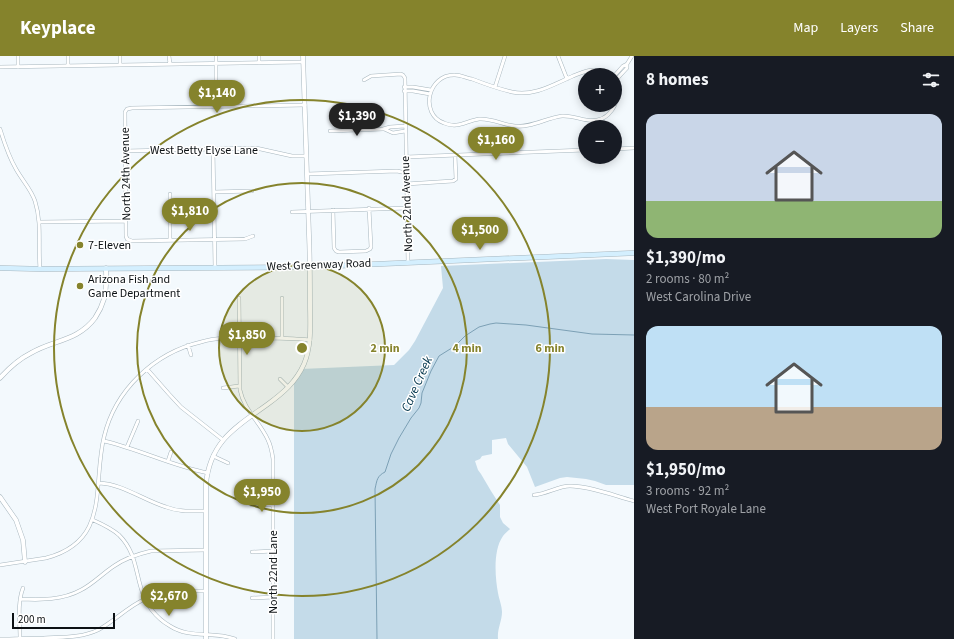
<!DOCTYPE html>
<html lang="en">
<head>
<meta charset="utf-8">
<style>
  body { margin:0; font-family:"Source Sans 3",sans-serif; background:#242831; color:#f1f3f6; height:100vh; display:flex; flex-direction:column; font-size:15px; white-space:nowrap }
  * { box-sizing:border-box; margin:0 }
  p { font-size:13px; color:#9ea1a6 }
  .icon { flex:none; width:22px; height:22px; fill:none; stroke:currentColor; stroke-width:2; stroke-linecap:round; stroke-linejoin:round }
  .map { position:relative; flex:1; overflow:hidden }
  .panel { display:flex; flex-direction:column; background:#171b24; width:320px }
  .panel>* { flex:none }
  .buttons { position:absolute; left:578px; top:12px; display:grid; gap:8px }
  .buttons a { display:grid; place-items:center; width:44px; height:44px; border-radius:50%; background:#171b24; box-shadow:0 2px 10px #0003; font-size:20px }
  .scale { position:absolute; left:12px; bottom:10px; width:103px; box-sizing:border-box; padding-left:4px; border:2px solid #0c1114; border-top:0; font-size:11px; line-height:14px; white-space:nowrap; color:#0c1114; -webkit-text-stroke:3px #fff; paint-order:stroke }
  .price { position:absolute; translate:-50% -34px; padding:0 9px; border-radius:14px; background:#85832c; color:#fff; font-size:13px; line-height:26px; filter:drop-shadow(0 1px 2px #0008) }
  .price::after { content:''; position:absolute; left:50%; top:24px; width:12px; height:9px; margin-left:-6px; background:inherit; clip-path:polygon(0 0,100% 0,50% 100%) }
  .price.current { background:#222; color:#fff }
  ul { padding:0; list-style:none }
  li { display:grid; align-content:center; gap:8px; height:212px; padding:0 12px }
  li span { display:grid; place-items:center; height:124px; border-radius:12px; color:#555 }
  li>.icon { margin-inline-start:auto }
  span .icon { width:72px; height:72px; fill:#fffc; stroke-width:1 }
  li b { font-size:17px }
  h2 { display:flex; justify-content:space-between; align-items:center; height:48px; padding:0 12px; font-size:17px }
  header { display:flex; align-items:center; gap:24px; box-sizing:border-box; height:56px; padding:0 20px; background:#85832c; color:#fff }
  header strong { font-size:19px }
  nav { display:flex; gap:22px; margin-inline-start:auto; font-size:14px }
  main { display:flex; flex:1; min-height:0 }
  .map>svg:first-child { display:block }
  .green { fill:#c4dbe9 }
  .lines { fill:none; stroke-linecap:round; stroke-linejoin:round }
  .stream { stroke:#7ca0b5; stroke-width:1 }
  .minor-casing { stroke:#a7b6be; stroke-width:4 }
  .tertiary-casing { stroke:#a7b6be; stroke-width:5 }
  .secondary-casing { stroke:#a7b6be; stroke-width:5.5 }
  .minor { stroke:#fff; stroke-width:3 }
  .tertiary { stroke:#fff; stroke-width:4 }
  .secondary { stroke:#d4effe; stroke-width:4.5 }
  .ring { fill:none; stroke:#85832c; stroke-width:2 }
  .poi-dot { fill:#85832c; stroke:#fff; stroke-width:1.5 }
  .labels { text-anchor:middle; dominant-baseline:central; stroke-width:3; stroke-linejoin:round; paint-order:stroke }
  .street-label { font-size:12px; fill:#0c1114; stroke:#fff }
  .poi-label { font-size:12px; fill:#0c1114; stroke:#fff; text-anchor:start }
  .water-label { font-size:13px; font-style:italic; fill:#01344b; stroke:#fff }
  .centre { fill:#85832c; stroke:#fff; stroke-width:2 }
  .ring-label { font-size:12px; text-anchor:middle; font-weight:bold; fill:#85832c; stroke:#fff; stroke-width:3; stroke-linejoin:round; paint-order:stroke }
</style>
</head>
<body>
<header>
<strong>Keyplace</strong>
<nav><a>Map</a><a>Layers</a><a>Share</a></nav>
</header>
<main>
<div class="map">
<svg width="634" height="583" viewBox="0 0 634 583">
  <rect width="100%" height="100%" fill="#f3f9fd"/>
  <!-- green -->
  <path class="green" d="M606,203L634,204V429H606L595,425L586,423L567,421L560,422L535,431L527,411L508,388L506,382L492,384V398L482,400L480,403L475,405L478,414L481,418L491,435L500,449V461L503,467L510,473C508,475 505,477 503,480C493,494 495,521 498,537C499,543 502,550 502,556C502,565 497,573 498,583H294V325L301,313L394,309L409,294L415,285L443,232L441,210Z"/>
  <g class="lines">
    <!-- stream -->
    <path class="stream" d="M377,583L375,433C377,424 377,420 385,416L391,398L399,382L411,362L419,352L421,347L422,337L431,315L439,300L455,290L465,280L479,271L490,268L496,267L526,269L592,278L634,279"/>
    <defs>
      <path id="minor" d="M18,0V11
        M68,0V10
        M120,0V9
        M169,0L170,8
        M216,0V50
        M259,0V7
        M558,0L567,23
        M0,11L303,6
        M607,19C603,16 598,14 593,14C586,14 579,18 573,20C554,28 534,41 512,36C499,33 485,28 472,23C466,22 461,19 455,19C428,18 419,58 444,67C458,73 466,65 479,63C492,62 503,69 515,70C531,72 546,62 562,60C575,59 586,67 597,64C605,63 612,56 615,49
        M615,19L623,10L627,8
        M364,24L371,20L401,18L403,19L405,22L408,206
        M615,25L627,12V8L632,0
        M615,29L617,40L615,49
        M404,31H413L431,34
        M495,31L505,0
        M404,35H413L430,38
        M0,73C4,86 9,101 16,113C22,124 31,133 35,145C42,167 38,190 40,213
        M384,73L393,77L405,75
        M330,75L383,73L390,71L405,70
        M213,93L215,211
        M615,93L634,92
        M125,95L256,92L292,100H306
        M406,101L585,94
        M307,118L397,115L406,117
        M406,128L453,125L456,123L455,99
        M214,136L252,135
        M170,138V184
        M333,154L334,192L336,195L339,196L366,195L370,193L371,191L369,152
        M292,156L407,152
        M40,166L126,165
        M253,180L245,183L132,185L127,183L126,180L125,56L127,53L132,52L305,49
        M239,242L240,334C244,354 260,366 268,384C271,390 272,396 273,403V583
        M282,282V242
        M188,289L191,299
        M147,313L169,338L181,351L223,384
        M280,323L288,331
        M223,332L239,330
        M104,385C139,393 172,410 208,417
        M127,391L138,365
        M213,400L228,407
        M168,405L171,396
        M99,427C123,428 143,444 166,451C179,456 192,455 206,455
        M534,439C547,438 558,430 570,430C590,430 615,440 634,445
        M252,449H273
        M93,464C102,468 111,472 119,479C135,495 135,512 141,532C145,548 156,562 170,570C190,583 213,575 235,583
        M252,496L273,495
        M0,509L46,502C111,485 92,430 104,381C115,334 154,297 201,286C218,281 237,282 255,282C273,282 291,282 310,284
        M196,535H206
        M252,542L273,541
        M21,543C41,544 63,544 81,534C93,528 102,518 114,510C124,503 138,498 151,495L206,494
        M20,582C20,566 17,548 23,532
        M0,583C15,583 29,582 44,582C62,581 81,582 98,574C115,565 127,551 145,543"/>
      <path id="tertiary" d="M0,322C9,312 19,303 31,297C53,284 78,285 95,262C99,256 102,250 104,243C107,233 106,222 106,212
        M0,441L16,464L23,484L25,506
        M206,583V428C210,385 236,371 268,348C283,337 296,326 304,308C312,289 310,268 310,248C310,225 310,202 309,179C307,119 305,60 303,0"/>
      <path id="secondary" d="M0,212L40,213L310,211L634,197"/>
    </defs>
    <!-- minor casing -->
    <use href="#minor" class="minor-casing"/>
    <!-- tertiary casing -->
    <use href="#tertiary" class="tertiary-casing"/>
    <!-- secondary casing -->
    <use href="#secondary" class="secondary-casing"/>
    <!-- minor -->
    <use href="#minor" class="minor"/>
    <!-- tertiary -->
    <use href="#tertiary" class="tertiary"/>
    <!-- secondary -->
    <use href="#secondary" class="secondary"/>
  </g>
  <!-- distance rings -->
  <circle cx="302" cy="292" r="83" fill="#85832c" fill-opacity=".12"/>
  <g class="ring">
    <circle cx="302" cy="292" r="83"/>
    <circle cx="302" cy="292" r="165"/>
    <circle cx="302" cy="292" r="248"/>
  </g>
  <!-- markers -->
  <g class="poi-dot">
    <circle cx="80" cy="189" r="4"/>
    <circle cx="80" cy="230" r="4"/>
  </g>
  <g class="labels">
    <!-- street labels -->
    <g class="street-label">
      <text x="204" y="94">West Betty Elyse Lane</text>
      <text transform="translate(126 118) rotate(-91)">North 24th Avenue</text>
      <text transform="translate(407 148) rotate(-92)">North 22nd Avenue</text>
      <text transform="translate(319 209) rotate(-2)">West Greenway Road</text>
      <text transform="translate(273 516) rotate(-90)">North 22nd Lane</text>
    </g>
    <!-- poi labels -->
    <g class="poi-label">
      <text x="88" y="189">7-Eleven</text>
      <text x="88" y="223">Arizona Fish and<tspan x="88" dy="14">Game Department</tspan></text>
    </g>
    <!-- water labels -->
    <g class="water-label">
      <text transform="translate(417 328) rotate(-66)">Cave Creek</text>
    </g>
  </g>
  <circle cx="302" cy="292" r="6" class="centre"/>
  <g class="ring-label">
    <text x="385" y="296">2 min</text>
    <text x="467" y="296">4 min</text>
    <text x="550" y="296">6 min</text>
  </g>
</svg>
<div class="buttons">
<a>+</a>
<a>−</a>
</div>
<div class="scale">200 m</div>
<b class="price" style="left:217px;top:58px">$1,140</b>
<b class="price current" style="left:357px;top:81px">$1,390</b>
<b class="price" style="left:496px;top:105px">$1,160</b>
<b class="price" style="left:190px;top:176px">$1,810</b>
<b class="price" style="left:480px;top:195px">$1,500</b>
<b class="price" style="left:247px;top:300px">$1,850</b>
<b class="price" style="left:262px;top:457px">$1,950</b>
<b class="price" style="left:169px;top:561px">$2,670</b>
</div>
<section class="panel">
<h2>8 homes<svg class="icon" aria-label="filters" viewBox="0 0 24 24"><path d="M4 7h16M4 17h16"/><circle cx="9" cy="7" r="2"/><circle cx="15" cy="17" r="2"/></svg></h2>
<ul>
<li><span style="background:linear-gradient(#c9d6e8 70%,#8fb573 0)"><svg class="icon" aria-label="home" viewBox="0 0 24 24"><path d="M3 11l9-7 9 7M6 9v11h12V9"/></svg></span><div><b>$1,390/mo</b><p>2 rooms · 80 m²</p><p>West Carolina Drive</p></div></li>
<li><span style="background:linear-gradient(#bfe0f5 65%,#b9a48a 0)"><svg class="icon" aria-label="home" viewBox="0 0 24 24"><path d="M3 11l9-7 9 7M6 9v11h12V9"/></svg></span><div><b>$1,950/mo</b><p>3 rooms · 92 m²</p><p>West Port Royale Lane</p></div></li>
</ul>
</section>
</main>
</body>
</html>
